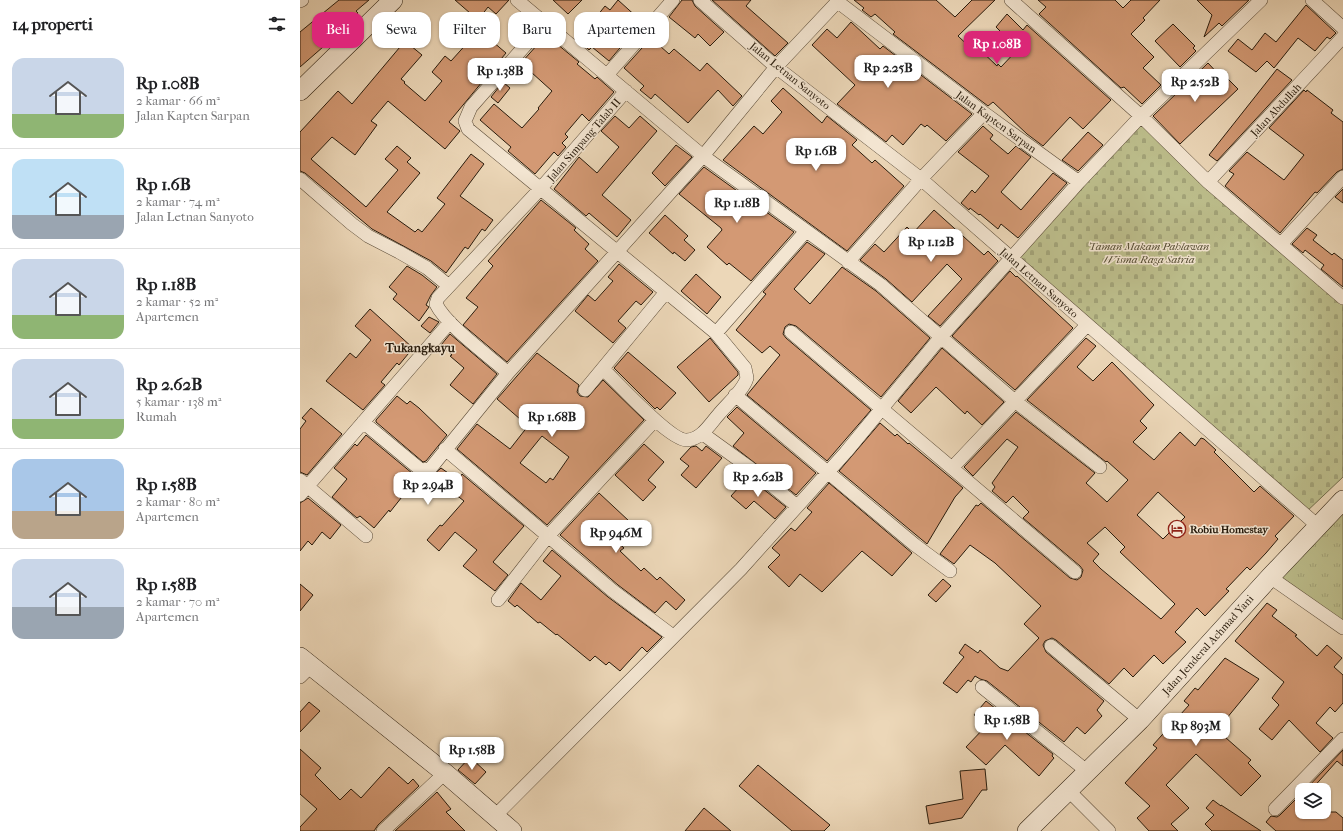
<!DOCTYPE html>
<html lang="id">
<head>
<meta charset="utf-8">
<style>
  body { margin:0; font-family:"IM FELL French Canon",serif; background:#f2f2f2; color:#202124; height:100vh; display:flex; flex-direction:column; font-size:15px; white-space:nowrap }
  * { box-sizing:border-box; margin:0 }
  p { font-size:13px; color:#757577 }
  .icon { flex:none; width:22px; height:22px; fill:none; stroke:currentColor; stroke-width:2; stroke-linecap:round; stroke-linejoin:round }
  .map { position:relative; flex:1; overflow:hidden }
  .sheet { display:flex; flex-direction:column; background:#fff; width:300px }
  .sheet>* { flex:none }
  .guide { position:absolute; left:12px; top:12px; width:380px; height:36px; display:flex; gap:8px }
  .tools { position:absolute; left:995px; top:783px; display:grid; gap:8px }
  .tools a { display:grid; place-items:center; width:36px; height:36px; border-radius:8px; background:#fff; box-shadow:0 1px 3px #0004; font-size:20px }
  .price { position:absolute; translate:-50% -34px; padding:0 9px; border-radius:8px; background:#fff; color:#222; font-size:13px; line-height:26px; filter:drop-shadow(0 1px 2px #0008) }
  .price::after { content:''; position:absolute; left:50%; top:24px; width:12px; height:9px; margin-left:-6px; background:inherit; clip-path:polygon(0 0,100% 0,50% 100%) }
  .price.current { background:#db2777; color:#fff }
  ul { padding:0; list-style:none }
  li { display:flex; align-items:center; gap:12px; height:100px; padding:0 12px }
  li+li { border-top:1px solid #e0e0e0 }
  li span { display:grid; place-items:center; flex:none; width:112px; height:80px; border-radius:12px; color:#555 }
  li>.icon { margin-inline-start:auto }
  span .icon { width:48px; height:48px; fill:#fffc; stroke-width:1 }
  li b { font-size:17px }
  h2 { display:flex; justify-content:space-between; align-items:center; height:48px; padding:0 12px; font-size:17px }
  .tag { padding:0 14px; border-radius:12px; background:#fff; box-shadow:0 1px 3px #0004; font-size:14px; line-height:36px }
  .tag.current { background:#db2777; color:#fff }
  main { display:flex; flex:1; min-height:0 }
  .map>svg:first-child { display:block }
  .grass { fill:url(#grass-tufts); stroke:#726c4c }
  .cemetery { fill:url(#cemetery-stones); stroke:#726c4c }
  .building { fill:#d39974; stroke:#281b0c; fill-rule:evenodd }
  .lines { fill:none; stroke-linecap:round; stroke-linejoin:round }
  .street-casing { stroke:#594a37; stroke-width:14 }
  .secondary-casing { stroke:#281b0c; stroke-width:20 }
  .street { stroke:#f3e5d1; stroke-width:13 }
  .secondary { stroke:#f3e5d1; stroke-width:19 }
  .labels { text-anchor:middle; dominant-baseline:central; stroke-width:3; stroke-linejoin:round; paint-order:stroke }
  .street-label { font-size:11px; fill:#281b0c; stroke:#f3e5d1 }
  .park-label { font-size:11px; font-style:italic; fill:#544c32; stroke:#f3e5d1 }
  .poi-label { font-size:11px; font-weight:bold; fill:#281b0c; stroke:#f3e5d1; text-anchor:start }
  .quarter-label { font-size:13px; font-weight:bold; fill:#281b0c; stroke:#f3e5d1 }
</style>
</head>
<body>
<main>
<section class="sheet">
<h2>14 properti<svg class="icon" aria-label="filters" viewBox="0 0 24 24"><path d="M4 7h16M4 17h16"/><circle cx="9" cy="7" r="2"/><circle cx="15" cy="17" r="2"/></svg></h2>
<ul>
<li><span style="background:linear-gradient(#c9d6e8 70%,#8fb573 0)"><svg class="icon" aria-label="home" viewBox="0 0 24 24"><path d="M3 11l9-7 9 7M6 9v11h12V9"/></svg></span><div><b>Rp 1.08B</b><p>2 kamar · 66 m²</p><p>Jalan Kapten Sarpan</p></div></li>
<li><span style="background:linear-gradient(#bfe0f5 70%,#9aa5b1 0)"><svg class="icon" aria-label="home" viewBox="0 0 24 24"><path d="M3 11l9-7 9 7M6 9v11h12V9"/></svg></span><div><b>Rp 1.6B</b><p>2 kamar · 74 m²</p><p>Jalan Letnan Sanyoto</p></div></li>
<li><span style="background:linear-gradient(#c9d6e8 70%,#8fb573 0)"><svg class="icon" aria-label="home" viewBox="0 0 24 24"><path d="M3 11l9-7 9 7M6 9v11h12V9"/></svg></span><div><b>Rp 1.18B</b><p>2 kamar · 52 m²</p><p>Apartemen</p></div></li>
<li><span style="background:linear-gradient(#c9d6e8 75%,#8fb573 0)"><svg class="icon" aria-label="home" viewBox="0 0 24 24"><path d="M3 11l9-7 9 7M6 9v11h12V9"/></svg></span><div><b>Rp 2.62B</b><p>5 kamar · 138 m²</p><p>Rumah</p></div></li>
<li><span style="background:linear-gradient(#a9c7e8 65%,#b9a48a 0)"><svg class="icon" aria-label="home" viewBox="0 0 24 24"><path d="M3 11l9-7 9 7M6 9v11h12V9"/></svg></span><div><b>Rp 1.58B</b><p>2 kamar · 80 m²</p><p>Apartemen</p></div></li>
<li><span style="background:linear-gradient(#c9d6e8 60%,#9aa5b1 0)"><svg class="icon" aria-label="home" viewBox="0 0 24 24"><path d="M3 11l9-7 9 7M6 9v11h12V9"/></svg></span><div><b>Rp 1.58B</b><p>2 kamar · 70 m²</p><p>Apartemen</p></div></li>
</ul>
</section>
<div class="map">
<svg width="1043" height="831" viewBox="0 0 1043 831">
  <defs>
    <pattern id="grass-tufts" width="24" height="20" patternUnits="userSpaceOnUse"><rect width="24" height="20" fill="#bcbd8b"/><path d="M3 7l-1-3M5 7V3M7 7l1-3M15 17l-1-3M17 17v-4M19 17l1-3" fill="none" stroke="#a2a277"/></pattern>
    <pattern id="cemetery-stones" width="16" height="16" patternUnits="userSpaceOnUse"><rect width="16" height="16" fill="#bcbd8b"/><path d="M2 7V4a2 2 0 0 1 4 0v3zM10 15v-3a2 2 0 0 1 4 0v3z" fill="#a2a277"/></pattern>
  </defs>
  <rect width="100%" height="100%" fill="#ecd7b8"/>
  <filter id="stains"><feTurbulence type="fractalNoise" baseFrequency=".005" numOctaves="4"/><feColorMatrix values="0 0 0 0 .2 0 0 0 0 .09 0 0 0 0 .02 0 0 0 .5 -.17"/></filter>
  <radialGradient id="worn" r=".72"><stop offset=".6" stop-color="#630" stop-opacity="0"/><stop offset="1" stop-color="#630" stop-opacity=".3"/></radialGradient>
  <!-- grass -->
  <path class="grass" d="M1043,495V627L970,577Z"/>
  <!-- cemetery -->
  <path class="cemetery" d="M841,116L1043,305V477L1004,514L712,257Z"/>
  <!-- building -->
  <path class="building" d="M39,0H69L56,11L58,13L20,44L23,47L0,67V32Z
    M155,0H209L196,14L188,7L178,20Z
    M253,0H282L268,14Z
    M318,0L339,19L338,21L341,23L309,61L292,47L289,50L278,40L305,6L310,10Z
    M382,0H392L395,6L424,32L410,46L398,34L395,38L369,17Z
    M412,0H451L446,6L488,43L475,56Z
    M554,0H636L655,17L672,0H695L658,36L674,51L677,47L697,66L698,64L701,67L718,49L696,27L707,14L723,30L727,25L811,100L783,129L770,117L743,146L727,134L693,102L688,106L593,34L595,32L575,14L571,17L562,10L564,8Z
    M738,0H815L823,8L831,0H860L843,18L845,20L831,34L854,57L843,68L861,85L842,104L824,87L821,88L739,14L746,7Z
    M897,0H949L922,26L919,23L904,37L912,15Z
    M1006,5L1036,33L1030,39L1027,37L1015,51L998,38L974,68L967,61L956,72L928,51L938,39L952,50L965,33L976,42Z
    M551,22L580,49L583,46L672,114L646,141L627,125L625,127L621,124L603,145L592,135L586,142L537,104L555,85L512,45L527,29L537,38Z
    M873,24L895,46L893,48L896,51L880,67L855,41Z
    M179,30L206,53L149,122L160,131L145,149L88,101L71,121L77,125L55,155L32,137L11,159L66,207L98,170L85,159L97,146L111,158L107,162L120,173L87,212L115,232L118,229L122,232L145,204L137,198L171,154L184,164L160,196L193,220L185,231L182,229L168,249L165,247L146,273L131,261L72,229L5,173L0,171V132L38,91L52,104L105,41L122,55L101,79L105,82L104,83L125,101L142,81L132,72L145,56L151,61Z
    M246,35L279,62L277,64L295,79L297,77L314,92L289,121L282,114L265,134L268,137L262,143L266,147L258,156L254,152L235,174L208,151L211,147L180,120L194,104L222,128L239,109L238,108L252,91L221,63Z
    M351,38L369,54L374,49L400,71L407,63L442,96L433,106L418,90L388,123L355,94L351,99L340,90L344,86L324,68Z
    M908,63L922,78L924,75L938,89L880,144L853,116Z
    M977,69L992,80L917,161L909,155Z
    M203,82L210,88L198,103L191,97Z
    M483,88L522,123L527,116L557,140L552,145L572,163L575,160L604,186L547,251L423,160L454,126L463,134L482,112L471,101Z
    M1004,90L1006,92L1007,90L1033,110L1031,113L1043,122V169L1037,172L1017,193L1015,192L980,233L925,186L934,174L929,171L947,152L984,180L1004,155L969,128Z
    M315,116L329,128L340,116L357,131L302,195L331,220L317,237L289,213L286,216L254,189L279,157L297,173L319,147L301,131Z
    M683,126L693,135L690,139L708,154L716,146L731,157L701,192L721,210L753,173L767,183L718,238L701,224L698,229L680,214L679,215L670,208L669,210L661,203L672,190L675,193L689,176L658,152Z
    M788,132L803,145L778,171L762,160Z
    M376,145L392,157L365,186L352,173Z
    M404,167L494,232L451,281L429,263L427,265L407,247L422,230L421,228L379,194Z
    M1043,189V203L1035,197Z
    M241,200L276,228L274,230L289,244L285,249L298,261L207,362L163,325L178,307L166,298L193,266L188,261Z
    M634,210L684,255L688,251L698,261L640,326L628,316L662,279L647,264L612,302L586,279L560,260L575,244L584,252L607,227L613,233Z
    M365,215L388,236L384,240L395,250L385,261L374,252L373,254L349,233Z
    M1007,228L1017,235L1013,240L1032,255L1034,253L1043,260V287L1021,269L1024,265L1005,250L1003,253L992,244Z
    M507,242L525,254L494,289L510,304L542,267L576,291L630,338L581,397L496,326L489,324L485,327L483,334L486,338L571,410L527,461L447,395L480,355L470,346L462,353L436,330L466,294L463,292Z
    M319,264L353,292L341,305L336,301L318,321L326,328L313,343L275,311L288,295L295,301L313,281L308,277Z
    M107,266L122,275L137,287L131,295L126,305L129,307L119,321L93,299L97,294L89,287Z
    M710,271L716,277L717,276L773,328L715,390L652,336Z
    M396,274L421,297L407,314L381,291Z
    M70,309L113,348L99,365L97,363L81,382L85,385L63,410L26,381L50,353L56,358L71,340L55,326Z
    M129,317L139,322L130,333L121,326Z
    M150,334L197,374L173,404L150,385L164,368L150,356L152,355L141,345Z
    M410,338L438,372V375L409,402L377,367Z
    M786,338L796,346L777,367L793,381L812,362L854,405L840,421L847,428L833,442L854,460L880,432L895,446L901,438L904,439L916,450L914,452L954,492L960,486L994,516L975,536L978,539L966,553L950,570L947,567L926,589L929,591L905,616L897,608L879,628L875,632L886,642L863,664L854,655L833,677L824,668L809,684L756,640L752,638L745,641L743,645L746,652L804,701L797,710L802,716L785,734L777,727L764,742L687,681L680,679L675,676L671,682L668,680L657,693L643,683L664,657L659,653L665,644L678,653L680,650L700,668L708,671L739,638L724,624L741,606L695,563L670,545L654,564L640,554L676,505L678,506L681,503L770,578L777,580L781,577L783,570L780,566L723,518L729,512L713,496L706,503L692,491L695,487L692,483L718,447L707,439L673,476L664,467L716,412L795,473L786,483L807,502L828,480L807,461L806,462L727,400ZM858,492L885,517L863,539L837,515ZM805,527L825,547L820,552L875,604L861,619L801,569L793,561L799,554L787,543Z
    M642,348L704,402L682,425L667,411L665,414L636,387L611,413L598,401Z
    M328,352L376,393L360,410L357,407L355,409L314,368Z
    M237,353L279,385L277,392L280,396L288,397L303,380L344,420L247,525L157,449L177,424L210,449L228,426L197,399ZM242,436L269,457L253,480L250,478L246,483L220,463Z
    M97,396L107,404L110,401L119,408L147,435L126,461L123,462L76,422V420Z
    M437,407L516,473L496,495L433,446L444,433L427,417Z
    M11,408L42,434L7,475L0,472V429L6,421L2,418Z
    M580,423L595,436L597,434L608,444L609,443L663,488L655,497L627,544L539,471Z
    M66,435L118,478L131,477L141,468L158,480L162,474L224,526L193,562L208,575L195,591L163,566L177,550L155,532L139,551L127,540L140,525L142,526L164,501L146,487L140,495L117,478L90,512L89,510L74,528L60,516L57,518L32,497L47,479L34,468L55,444L57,446Z
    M344,444L364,462L348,480L356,487L343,501L315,475Z
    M396,446L402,451L406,446L422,458L396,488L381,475L389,466L380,459L391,447Z
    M448,477L486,507L475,519L454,501L446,509L431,496Z
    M529,483L612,553L592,576L562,551L522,592L500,574L489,587L468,567L480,555L472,548L491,528L495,531L512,512L507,508Z
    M299,493L329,521L313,538L324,548L320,551L341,571L344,568L357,580L360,577L385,600L376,610L366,601L355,613L318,585L260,535Z
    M8,498L41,525L30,539L22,532L12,545L8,541L0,551V503Z
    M252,550L308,597L362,637L347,652L342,647L320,671L309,662L306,665L295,656L290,661L257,634L256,635L240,622L238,623L217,605L215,607L208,601L221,583L241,600L261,576L243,561Z
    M643,579L651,586L636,602L628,595Z
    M0,584L13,595L0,611Z
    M967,603L977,610L972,616L997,635L995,636L1017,656L1027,645L1042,658L1034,667L1043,675V703L1035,712L1030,707L1016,723L1033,738L1020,752L989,720L972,740L959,729L979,705L972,698L984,682L935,641Z
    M925,658L959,679L917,730L951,760L948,763L961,776L941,796L896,754L866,785L889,808L871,824L878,831H849L837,818L850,806L825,783L857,748L853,745L889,705L884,701L895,688L898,690Z
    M686,701L753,754L752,756L754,758L739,776L705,745L686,765L666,747L686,726L674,715Z
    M9,702L20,711L0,732V712Z
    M0,749L21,768L15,775L40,800L51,789L61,798L89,767L108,784L113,779L119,786L78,825L74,831H0V827L17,809L0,794Z
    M1043,750V766L1037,761L1011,790H1005Z
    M170,757L186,772L175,784L158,770Z
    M458,765L530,825L524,831H492L439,786Z
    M685,769L687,790H682L662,818L629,824L626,806L663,799L660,771Z
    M137,792L151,809L146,812L165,831H95Z
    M998,797L1002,801V812H1036L1043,818V831H976L966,822L971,816L977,817L980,815Z
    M913,800L921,806V805L961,831H912L905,824L914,815L906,808Z
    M404,808L431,831H385Z"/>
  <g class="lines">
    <defs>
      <path id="street" d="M217,0L403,156L581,285L716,402L800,467
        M400,0L476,67L621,179L1018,526
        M711,0L841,116L908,182L1043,298
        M1012,0L1043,28
        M0,1L2,0
        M538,2L684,113L779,182
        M245,23L171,107L165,121L168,129L416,333L506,231
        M307,75L373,0
        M0,179L52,224L68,236L99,252L127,268L149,286
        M908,182L1043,37
        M981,244L1043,177
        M548,262L621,179L684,113
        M491,332L775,572
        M303,369C317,382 370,441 387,440C402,439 410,424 419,414C428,403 443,391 447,378L445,368L416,333
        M208,373C189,356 146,325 136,304L138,298L241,188L326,91
        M285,390L366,292
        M435,395L615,545L650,571
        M63,422L121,470L130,469L208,373L403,156L476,67L539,0
        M403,434L450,468L497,506
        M145,449L313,591L373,636
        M652,468L787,325
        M0,480L66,536
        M0,495L150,322
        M970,577L1043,628
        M198,600L248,536L355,420
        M751,646L840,720
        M0,677L11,666
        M682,687L788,772
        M769,791L809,831
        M975,809L1043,739
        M195,816L441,569L546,452L640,338L779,182L841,116L961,0
        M83,831L145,773"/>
      <path id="secondary" d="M0,91L93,0
        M0,657L145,773L212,831
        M727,831L840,720L970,577L1043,500"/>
    </defs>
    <!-- street casing -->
    <use href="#street" class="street-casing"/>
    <!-- secondary casing -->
    <use href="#secondary" class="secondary-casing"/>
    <!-- street -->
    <use href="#street" class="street"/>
    <!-- secondary -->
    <use href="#secondary" class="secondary"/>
  </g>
  <!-- icons -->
  <defs>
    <symbol id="hotel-ring" viewBox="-11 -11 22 22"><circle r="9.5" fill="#f3e5d1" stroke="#8f2418" stroke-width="1.5"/><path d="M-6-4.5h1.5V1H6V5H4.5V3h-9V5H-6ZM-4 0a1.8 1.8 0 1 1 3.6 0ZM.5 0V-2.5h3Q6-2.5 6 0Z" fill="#8f2418"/></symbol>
  </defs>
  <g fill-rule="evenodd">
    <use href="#hotel-ring" x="867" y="519" width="20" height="20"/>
  </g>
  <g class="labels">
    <!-- street labels -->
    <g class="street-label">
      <text transform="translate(490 76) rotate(39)">Jalan Letnan Sanyoto</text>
      <text transform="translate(976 110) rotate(-47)">Jalan Abdullah</text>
      <text transform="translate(696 122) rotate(36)">Jalan Kapten Sarpan</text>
      <text transform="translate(284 140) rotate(-49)">Jalan Simpang Talab II</text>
      <text transform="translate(739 283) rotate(41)">Jalan Letnan Sanyoto</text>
      <text transform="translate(908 645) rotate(-48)">Jalan Jenderal Achmad Yani</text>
    </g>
    <!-- park labels -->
    <g class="park-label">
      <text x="849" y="246">Taman Makam Pahlawan<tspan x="849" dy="13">Wisma Raga Satria</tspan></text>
    </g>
    <!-- poi labels -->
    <g class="poi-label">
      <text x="890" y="529">Robiu Homestay</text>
    </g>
    <!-- quarter labels -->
    <g class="quarter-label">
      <text x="120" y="347">Tukangkayu</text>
    </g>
  </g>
  <rect width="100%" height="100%" filter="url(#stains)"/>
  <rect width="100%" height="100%" fill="url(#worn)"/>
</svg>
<div class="tools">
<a><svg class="icon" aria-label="layers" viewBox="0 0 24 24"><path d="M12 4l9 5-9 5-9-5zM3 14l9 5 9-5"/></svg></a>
</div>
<b class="price current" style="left:697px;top:65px">Rp 1.08B</b>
<b class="price" style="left:588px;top:89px">Rp 2.25B</b>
<b class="price" style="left:200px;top:92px">Rp 1.38B</b>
<b class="price" style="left:895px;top:103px">Rp 2.52B</b>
<b class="price" style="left:516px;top:172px">Rp 1.6B</b>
<b class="price" style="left:437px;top:224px">Rp 1.18B</b>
<b class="price" style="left:631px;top:263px">Rp 1.12B</b>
<b class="price" style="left:252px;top:438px">Rp 1.68B</b>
<b class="price" style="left:458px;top:498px">Rp 2.62B</b>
<b class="price" style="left:128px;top:506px">Rp 2.94B</b>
<b class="price" style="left:316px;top:554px">Rp 946M</b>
<b class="price" style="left:707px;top:741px">Rp 1.58B</b>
<b class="price" style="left:896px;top:747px">Rp 893M</b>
<b class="price" style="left:172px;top:771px">Rp 1.58B</b>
<div class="guide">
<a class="tag current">Beli</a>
<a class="tag">Sewa</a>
<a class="tag">Filter</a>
<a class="tag">Baru</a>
<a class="tag">Apartemen</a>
</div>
</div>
</main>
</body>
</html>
